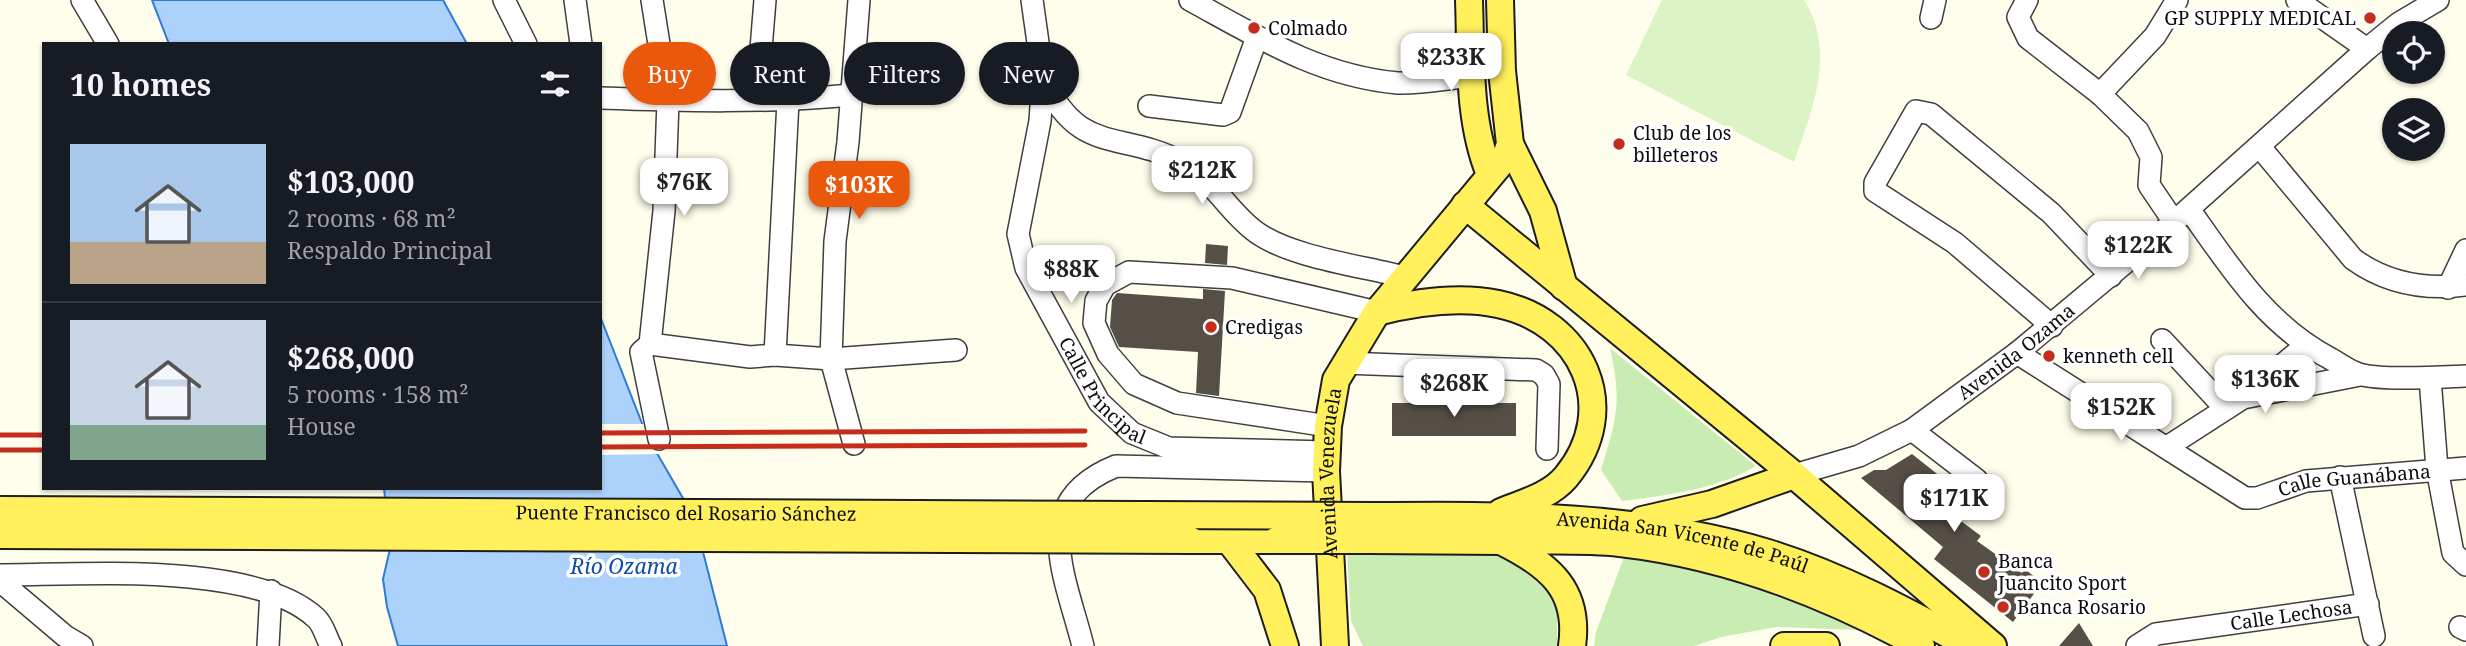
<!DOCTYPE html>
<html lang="en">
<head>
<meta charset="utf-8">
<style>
  body { margin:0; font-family:"Noto Serif",serif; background:#20242c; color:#f1f3f6; height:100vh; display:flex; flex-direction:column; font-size:26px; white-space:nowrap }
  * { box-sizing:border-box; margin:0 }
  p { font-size:23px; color:#9ea1a6 }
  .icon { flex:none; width:38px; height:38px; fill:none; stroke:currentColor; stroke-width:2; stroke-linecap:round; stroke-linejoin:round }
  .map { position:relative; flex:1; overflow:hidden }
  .sheet { position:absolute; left:42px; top:42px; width:560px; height:448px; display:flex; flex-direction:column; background:#171b24; border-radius:0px; box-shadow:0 2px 5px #0004 }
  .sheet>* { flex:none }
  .hud { position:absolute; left:623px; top:42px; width:665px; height:63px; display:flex; gap:14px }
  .controls { position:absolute; left:2382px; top:21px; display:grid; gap:14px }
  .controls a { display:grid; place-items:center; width:63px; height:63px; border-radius:50%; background:#171b24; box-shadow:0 2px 5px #0004; font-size:35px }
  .price { position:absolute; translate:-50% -60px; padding:0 16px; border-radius:14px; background:#fff; color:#222; font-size:23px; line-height:46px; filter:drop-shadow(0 2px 4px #0008) }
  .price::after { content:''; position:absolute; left:50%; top:42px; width:21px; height:16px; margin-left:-10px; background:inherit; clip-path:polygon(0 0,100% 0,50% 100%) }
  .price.selected { background:#ea580c; color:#fff }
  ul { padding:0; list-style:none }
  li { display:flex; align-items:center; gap:21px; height:175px; padding:0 28px }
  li+li { border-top:2px solid #363941 }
  li span { display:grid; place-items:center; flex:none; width:196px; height:140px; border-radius:0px; color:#555 }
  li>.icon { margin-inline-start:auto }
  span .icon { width:84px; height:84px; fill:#fffc; stroke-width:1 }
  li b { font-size:30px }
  h2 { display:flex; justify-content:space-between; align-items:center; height:84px; padding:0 28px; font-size:30px }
  .tag { padding:0 24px; border-radius:32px; background:#171b24; box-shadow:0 2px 5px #0004; font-size:24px; line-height:63px }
  .tag.selected { background:#ea580c; color:#fff }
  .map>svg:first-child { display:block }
  .green { fill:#c8ecb2 }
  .pitch { fill:#dcf3c5 }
  .water { fill:#acd1fb; stroke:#2e7ad7; stroke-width:2 }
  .pier { fill:#fffeec }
  .building { fill:#564f48 }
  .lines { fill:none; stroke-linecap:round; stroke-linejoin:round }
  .minor-casing { stroke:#3f3f3f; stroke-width:24 }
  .major-casing { stroke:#1d1d1d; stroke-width:30 }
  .minor { stroke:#fff; stroke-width:21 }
  .major { stroke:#fff05c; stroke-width:26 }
  .rail { stroke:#c62c1b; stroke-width:5 }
  .major-bridge-casing { stroke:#1d1d1d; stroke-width:30; stroke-linecap:butt }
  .major-bridge { stroke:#fff05c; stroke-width:26 }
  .poi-dot { fill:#c62c1b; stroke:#fff; stroke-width:2.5 }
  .labels { text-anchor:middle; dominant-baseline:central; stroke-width:7; stroke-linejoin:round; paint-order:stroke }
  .poi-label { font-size:19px; fill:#0c0c0c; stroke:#fff; text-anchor:start }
  .street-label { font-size:19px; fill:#0c0c0c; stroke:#fff }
  .water-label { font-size:21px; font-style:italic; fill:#0d4ca7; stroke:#fff }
</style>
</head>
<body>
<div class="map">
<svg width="2466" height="646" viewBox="0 0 2466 646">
  <rect width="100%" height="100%" fill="#fffeec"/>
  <!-- green -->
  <path class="green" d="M1610,348L1756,466C1715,490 1668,495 1622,501L1601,470C1617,418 1622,401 1610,348Z
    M1347,551L1492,552L1528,570L1548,592L1557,612V646H1363L1351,621Z
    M1624,557L1706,570L1757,585L1859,630L1776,627L1721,637L1694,646H1594L1596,632Z"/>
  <!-- pitch -->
  <path class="pitch" d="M1662,0H1804C1837,52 1812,110 1794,162L1626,75Z
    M98,488H191V491H98Z"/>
  <!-- water -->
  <path class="water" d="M152,0H443L467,44H169Z
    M600,316L647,436L684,500L699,536L727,646H398L387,607L383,579L390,549L384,488H600Z"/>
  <!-- pier -->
  <path class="pier" d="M600,424H646L662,454L600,455Z"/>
  <!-- building -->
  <path class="building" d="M1206,244L1228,246L1227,265L1205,263Z
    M1203,289L1225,291L1219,396L1196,393L1198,352L1119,347L1110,327L1112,300L1117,293L1203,299Z
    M1392,403H1516V436H1392Z
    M1912,454L1975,504L1961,521L1981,536L1977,541L2022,573L2025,569L2042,583L2013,622L1934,559L1943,547L1861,478L1874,470H1886Z
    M2079,623L2093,646H2059Z"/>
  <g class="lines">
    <defs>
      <g id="minor">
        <path d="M82,0L108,44"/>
        <path d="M504,0L526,44"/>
        <path d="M575,0L581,44"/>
        <path d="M652,0L668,101L664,211L650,344L641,352L659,439"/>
        <path d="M765,0L761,49L766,98"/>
        <path id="s1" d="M1032,0L1043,78L1040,121L1018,234L1026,268L1099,402L1132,433L1169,448L1326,452"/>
        <path d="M1190,0C1258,37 1319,76 1398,83C1422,84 1449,78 1473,76"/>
        <path d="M2027,0L2018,17L2028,38L2100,94L2138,131L2151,157L2149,185L2174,222"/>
        <path d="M2297,0L2367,49"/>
        <path d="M1931,18L1935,0"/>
        <path d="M1043,78C1080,158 1121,129 1183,163C1214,180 1228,212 1256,232C1290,257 1362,266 1404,277"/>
        <path d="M2100,94L2155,36L2177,0"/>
        <path d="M600,98C684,101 768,103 851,95"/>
        <path d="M1149,106L1223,115L1230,112L1257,37"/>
        <path d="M2260,147L2353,259C2386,283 2426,290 2466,285"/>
        <path d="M2189,209C2230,267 2266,325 2331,359C2340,364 2349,371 2359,374C2381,381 2441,377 2466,376"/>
        <path d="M2448,288L2466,250"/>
        <path d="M2052,326L1955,243L1875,191V183L1916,111L1931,114L2051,213L2111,276"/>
        <path d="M2162,340L2225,408"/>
        <path d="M650,344L750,357L775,355L831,359L956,350"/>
        <path id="s2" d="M2017,353L2245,498H2257L2306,481L2466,468"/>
        <path d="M775,355L788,101"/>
        <path d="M1344,363L1536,370L1544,375L1549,384L1547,449"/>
        <path d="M2430,378L2437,469L2453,553L2466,565"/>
        <path d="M2245,396L2305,346"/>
        <path d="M1328,426L1177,403L1134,384L1108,354L1094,323L1096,301L1105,285L1129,272L1232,278L1377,312"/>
        <path d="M1912,430L1977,480"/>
        <path d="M854,444L831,359L835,241L848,142L859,0"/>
        <path d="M2167,447L2243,398L2360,375"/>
        <path id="s3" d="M1794,475L1859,456L1912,430L2017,353L2174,222L2367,49L2399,23L2438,0"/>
        <path d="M2340,477L2374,636"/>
        <path d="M0,575C80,575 255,561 316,618C323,624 326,637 331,646"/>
        <path d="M0,581L65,636L82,646"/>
        <path d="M2460,627L2466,630"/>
        <path d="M268,646L271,591"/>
        <path d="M1083,646C1066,577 1026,502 1116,466L1326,471"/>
        <path id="s4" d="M2137,646L2156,634L2368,604"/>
      </g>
      <g id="major">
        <path d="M1469,0C1471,56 1468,122 1490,174"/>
        <path d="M1510,144L1543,211L1564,287"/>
        <path d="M1465,205L1794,475L1993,646"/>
        <path d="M1377,312C1416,302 1459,296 1498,304C1582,321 1623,408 1566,477C1550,496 1523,503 1501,512"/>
        <path id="s5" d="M1373,516C1506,515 1640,514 1768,553C1839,575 1905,610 1970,646"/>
        <path d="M1642,520L1712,504L1794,475"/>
        <path d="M1228,539L1267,590L1285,646"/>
        <path d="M1190,540H1277"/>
        <path d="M1370,540C1414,540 1459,541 1503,541C1542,541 1581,539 1620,543C1725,555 1829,595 1921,646"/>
        <path d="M1503,542C1549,565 1580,590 1572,646"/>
        <path id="s6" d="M1335,646L1326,471L1328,426L1336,380L1377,312L1505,158L1510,144L1502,71L1500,0"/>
        <path d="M1784,646H1826"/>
      </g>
    </defs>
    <!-- minor casing -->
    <use href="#minor" class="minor-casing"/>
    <!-- major casing -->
    <use href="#major" class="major-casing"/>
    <!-- minor -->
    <use href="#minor" class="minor"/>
    <!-- major -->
    <use href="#major" class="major"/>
    <!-- rail -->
    <path class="rail" d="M600,433L1085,431
      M0,435H44
      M600,447L1085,445
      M0,450H44"/>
    <defs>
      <g id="major-bridge">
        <path id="s7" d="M0,510L1373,516"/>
        <path d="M0,535L1190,540"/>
        <path d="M1277,540H1370"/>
      </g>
    </defs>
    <!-- major-bridge casing -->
    <use href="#major-bridge" class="major-bridge-casing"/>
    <!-- major-bridge -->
    <use href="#major-bridge" class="major-bridge"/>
  </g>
  <!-- markers -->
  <g class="poi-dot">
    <circle cx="2370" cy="18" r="7"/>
    <circle cx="1254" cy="28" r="7"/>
    <circle cx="1619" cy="144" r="7"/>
    <circle cx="1211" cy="327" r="7"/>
    <circle cx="2049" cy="356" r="7"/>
    <circle cx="1984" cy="572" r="7"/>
    <circle cx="2003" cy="607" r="7"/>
  </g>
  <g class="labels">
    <!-- poi labels -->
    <g class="poi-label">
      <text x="2356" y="18" text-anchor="end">GP SUPPLY MEDICAL</text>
      <text x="1268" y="28">Colmado</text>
      <text x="1633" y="133">Club de los<tspan x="1633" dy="22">billeteros</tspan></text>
      <text x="1225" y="327">Credigas</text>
      <text x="2063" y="356">kenneth cell</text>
      <text x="1998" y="561">Banca<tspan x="1998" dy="22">Juancito Sport</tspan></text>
      <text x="2017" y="607">Banca Rosario</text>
    </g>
    <!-- street labels -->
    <g class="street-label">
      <text stroke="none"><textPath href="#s3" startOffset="257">Avenida Ozama</textPath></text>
      <text stroke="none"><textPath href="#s1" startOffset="418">Calle Principal</textPath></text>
      <text stroke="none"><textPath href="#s6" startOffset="173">Avenida Venezuela</textPath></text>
      <text stroke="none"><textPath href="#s2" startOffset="382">Calle Guanábana</textPath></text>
      <text stroke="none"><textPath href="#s7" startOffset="686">Puente Francisco del Rosario Sánchez</textPath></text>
      <text stroke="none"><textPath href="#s5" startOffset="312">Avenida San Vicente de Paúl</textPath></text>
      <text stroke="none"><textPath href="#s4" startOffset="159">Calle Lechosa</textPath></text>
    </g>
    <!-- water labels -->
    <g class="water-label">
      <text x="624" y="566">Río Ozama</text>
    </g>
  </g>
</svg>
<div class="controls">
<a><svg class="icon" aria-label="locate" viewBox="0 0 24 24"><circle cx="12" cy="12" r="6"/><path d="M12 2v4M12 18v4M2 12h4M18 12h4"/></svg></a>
<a><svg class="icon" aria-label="layers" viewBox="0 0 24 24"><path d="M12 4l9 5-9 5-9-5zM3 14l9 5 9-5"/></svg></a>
</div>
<b class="price" style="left:1451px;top:93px">$233K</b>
<b class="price" style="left:1202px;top:206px">$212K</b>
<b class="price" style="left:684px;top:218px">$76K</b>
<b class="price selected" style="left:859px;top:221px">$103K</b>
<b class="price" style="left:2138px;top:281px">$122K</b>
<b class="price" style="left:1071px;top:305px">$88K</b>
<b class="price" style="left:2265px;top:415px">$136K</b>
<b class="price" style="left:1454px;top:419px">$268K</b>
<b class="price" style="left:2121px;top:443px">$152K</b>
<b class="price" style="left:1954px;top:534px">$171K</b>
<div class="hud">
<a class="tag selected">Buy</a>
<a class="tag">Rent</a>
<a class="tag">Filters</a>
<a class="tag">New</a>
</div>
<section class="sheet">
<h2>10 homes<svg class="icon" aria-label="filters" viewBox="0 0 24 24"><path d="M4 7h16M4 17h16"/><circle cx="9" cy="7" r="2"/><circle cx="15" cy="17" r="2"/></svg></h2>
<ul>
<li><span style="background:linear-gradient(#a9c7e8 70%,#b9a48a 0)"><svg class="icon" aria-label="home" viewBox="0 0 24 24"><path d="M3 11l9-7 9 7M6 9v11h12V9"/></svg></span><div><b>$103,000</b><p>2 rooms · 68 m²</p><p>Respaldo Principal</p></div></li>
<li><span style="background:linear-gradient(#c9d6e8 75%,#7fa58c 0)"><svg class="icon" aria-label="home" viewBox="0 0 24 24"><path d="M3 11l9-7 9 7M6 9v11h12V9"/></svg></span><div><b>$268,000</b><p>5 rooms · 158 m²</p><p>House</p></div></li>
</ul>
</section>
</div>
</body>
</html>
